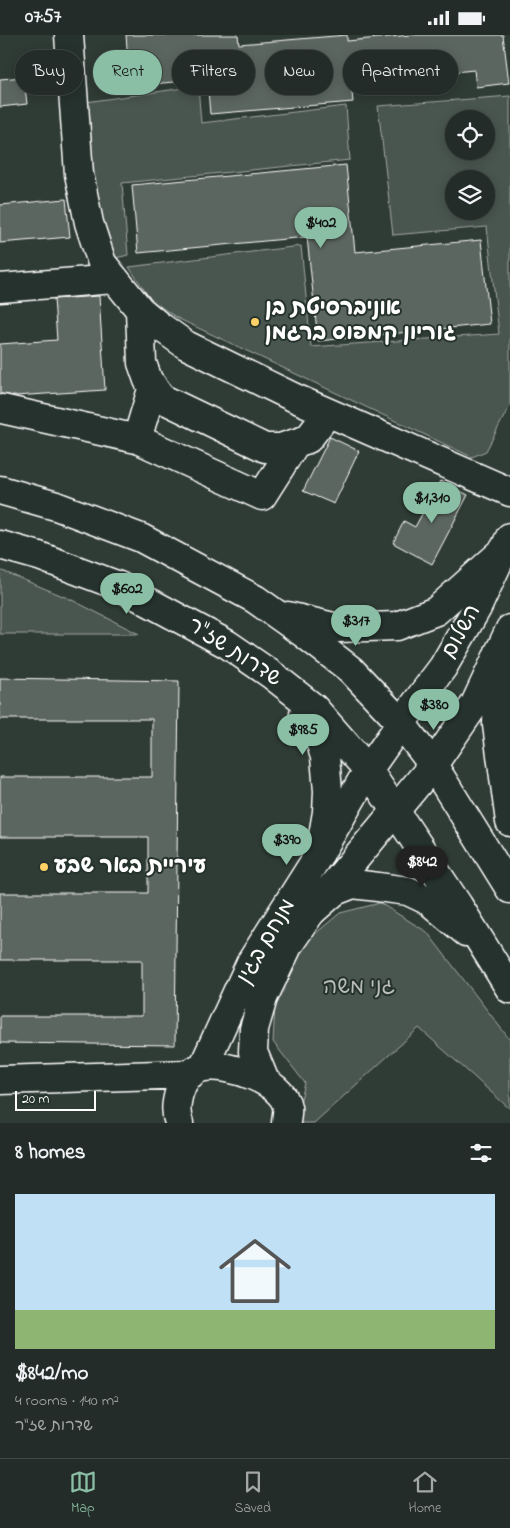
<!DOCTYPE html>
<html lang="en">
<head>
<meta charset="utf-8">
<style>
  body { margin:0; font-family:"Indie Flower","Playpen Sans Hebrew",sans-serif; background:#2f3834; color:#f1f3f6; height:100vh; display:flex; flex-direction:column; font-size:19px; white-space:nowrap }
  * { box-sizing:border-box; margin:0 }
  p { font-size:16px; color:#a3a7a8 }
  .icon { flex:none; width:28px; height:28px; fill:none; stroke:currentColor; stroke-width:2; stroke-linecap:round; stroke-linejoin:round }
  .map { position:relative; height:1088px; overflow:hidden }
  .details { display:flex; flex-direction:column; background:#232c28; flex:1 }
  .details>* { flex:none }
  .banner { position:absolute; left:15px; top:15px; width:480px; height:45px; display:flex; gap:10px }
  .fabs { position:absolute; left:445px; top:75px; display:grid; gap:10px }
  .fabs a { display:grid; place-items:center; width:50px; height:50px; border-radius:50%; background:#232c28; box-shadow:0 2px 12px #0003,0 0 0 1px #404845; font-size:25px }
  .scale { position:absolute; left:15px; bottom:12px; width:81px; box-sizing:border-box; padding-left:5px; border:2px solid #fff; border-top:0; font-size:14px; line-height:18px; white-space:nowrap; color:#fff; -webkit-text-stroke:4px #26332d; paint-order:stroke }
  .price { position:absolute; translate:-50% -42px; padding:0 11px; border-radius:18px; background:#8abfa5; color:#111; font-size:16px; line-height:32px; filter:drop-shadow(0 1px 2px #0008) }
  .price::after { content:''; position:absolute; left:50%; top:30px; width:15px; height:11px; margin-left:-8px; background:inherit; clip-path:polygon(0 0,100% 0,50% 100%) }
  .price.on { background:#222; color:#fff }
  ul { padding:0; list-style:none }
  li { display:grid; align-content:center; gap:10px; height:265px; padding:0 15px }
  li+li { border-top:1px solid #404845 }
  li span { display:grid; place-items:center; height:155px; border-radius:0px; color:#555 }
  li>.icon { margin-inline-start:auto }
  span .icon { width:90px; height:90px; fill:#fffc; stroke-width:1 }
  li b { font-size:21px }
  h2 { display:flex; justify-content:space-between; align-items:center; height:60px; padding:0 15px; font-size:21px }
  .pill { padding:0 18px; border-radius:22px; background:#232c28; box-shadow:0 2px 12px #0003,0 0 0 1px #404845; font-size:18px; line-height:45px }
  .pill.on { background:#8abfa5; color:#111 }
  .status { display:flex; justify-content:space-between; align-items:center; height:35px; padding:0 25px; background:#232c28; direction:ltr }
  .status svg { height:14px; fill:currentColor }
  .menu { display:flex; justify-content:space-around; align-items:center; height:70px; border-top:1px solid #404845; background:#232c28; font-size:14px; color:#a3a7a8 }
  .menu a { display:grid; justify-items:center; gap:2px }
  .menu .on { color:#8abfa5 }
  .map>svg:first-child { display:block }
  .green { fill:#4a544f; stroke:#a4aaa7; fill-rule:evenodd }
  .building { fill:#5b6661; stroke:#fff }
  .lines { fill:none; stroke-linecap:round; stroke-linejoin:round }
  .minor-casing { stroke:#fff; stroke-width:31 }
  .major-casing { stroke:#fff; stroke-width:31 }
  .minor { stroke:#26332d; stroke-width:28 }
  .major { stroke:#26332d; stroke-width:28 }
  .poi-dot { fill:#ffd166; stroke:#26332d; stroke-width:2 }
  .labels { text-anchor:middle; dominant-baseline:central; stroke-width:4; stroke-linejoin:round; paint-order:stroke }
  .poi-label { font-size:22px; font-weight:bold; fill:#fff; stroke:#26332d; text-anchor:start }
  .street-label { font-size:22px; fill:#fff; stroke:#26332d }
  .park-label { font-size:22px; fill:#b7bbb9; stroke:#26332d }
</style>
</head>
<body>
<div class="status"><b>07:57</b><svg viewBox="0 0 49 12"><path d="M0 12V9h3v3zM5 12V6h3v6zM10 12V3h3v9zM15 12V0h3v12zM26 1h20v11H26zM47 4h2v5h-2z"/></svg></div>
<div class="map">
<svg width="510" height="1088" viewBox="0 0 510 1088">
  <rect width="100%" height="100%" fill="#2f3b35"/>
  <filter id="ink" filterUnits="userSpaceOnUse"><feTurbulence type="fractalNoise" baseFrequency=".02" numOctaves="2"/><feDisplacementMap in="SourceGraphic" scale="10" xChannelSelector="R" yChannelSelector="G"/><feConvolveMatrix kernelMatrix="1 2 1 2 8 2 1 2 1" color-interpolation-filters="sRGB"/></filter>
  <g filter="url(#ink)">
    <!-- green -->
    <path class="green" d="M198,51L201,88L346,71L350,125L122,148L128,220L112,224L95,160L86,67Z
      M510,61V370L486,416L472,422L177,283L151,265L129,232L301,211L311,312L499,299L487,192L393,200L378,71ZM454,84H486V116H454ZM454,144H486V176H454Z
      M0,535L70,564L139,599H0Z
      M380,868L427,897L510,1005V1074L419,993L314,1088H295L305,1048L273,1007L275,971L303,909L340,878Z"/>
    <!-- building -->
    <path class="building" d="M126,0H238L239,9L347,0V6L411,0H503L509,48L476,52L474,35L351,48L353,67L210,79L207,44L130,51Z
      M24,42L27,69L0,72V44Z
      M346,130L355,217L481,205L490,289L318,306L307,202L138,218L132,150Z
      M66,164L70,202L0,208V170Z
      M99,261L105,355L15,361L0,359V309L57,305L54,264Z
      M330,402L359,416L334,469L303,456Z
      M440,446L468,460L432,529L393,508L404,486L415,492Z
      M0,643L179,646L175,1010L0,1008V981H142V925H0V858H148V802H0V742H152V684H0Z"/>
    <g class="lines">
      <defs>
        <path id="minor" d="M69,0L79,139L89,188L102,228L140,275L158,290L186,310L295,363L510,457
          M0,253L115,244
          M140,275L142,328L148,345L161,363L265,413H280L308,404L328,378
          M153,351L137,404L262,461L295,409
          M2,374L137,404
          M203,1032L251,927L320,818L368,735L401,688L443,632L477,573L510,502
          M0,1045L191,1039
          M265,1046L253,1017L254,994L263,963L289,909L311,877L433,730L475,669L510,594
          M179,1088C175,1077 176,1069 179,1058C182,1046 192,1033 205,1032C228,1028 283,1046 287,1072C288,1077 286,1083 286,1088"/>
        <path id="major" d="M0,455L56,471L141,503L255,564L303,598L351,635L401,688L433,730L510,854
          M0,510L39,521L119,551L227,609L272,640L314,673L368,735L458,870L510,954
          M288,581L338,593L397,591L436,576L503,516
          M499,617L497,690L510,787
          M304,679L316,693L325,722L328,756L327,777L320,818
          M311,877L335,856L353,849L378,852L408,856L429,866L466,897"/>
      </defs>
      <!-- minor casing -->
      <use href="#minor" class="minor-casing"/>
      <!-- major casing -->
      <use href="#major" class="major-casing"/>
      <!-- minor -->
      <use href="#minor" class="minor"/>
      <!-- major -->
      <use href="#major" class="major"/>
    </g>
  </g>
  <!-- markers -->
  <g class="poi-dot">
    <circle cx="255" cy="287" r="5"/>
    <circle cx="44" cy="832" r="5"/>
  </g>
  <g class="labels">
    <!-- poi labels -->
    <g class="poi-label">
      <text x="265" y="274">אוניברסיטת בן<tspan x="265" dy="25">גוריון קמפוס ברגמן</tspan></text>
      <text x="54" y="832">עיריית באר שבע</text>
    </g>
    <!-- street labels -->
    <g class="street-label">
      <text transform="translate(462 597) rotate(-61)">השלום</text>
      <text transform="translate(234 618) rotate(33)">שדרות שז"ר</text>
      <text transform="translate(267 907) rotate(-60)">מנחם בגין</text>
    </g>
    <!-- park labels -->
    <g class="park-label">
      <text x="359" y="953">גני משה</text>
    </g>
  </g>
</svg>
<div class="fabs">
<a><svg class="icon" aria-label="locate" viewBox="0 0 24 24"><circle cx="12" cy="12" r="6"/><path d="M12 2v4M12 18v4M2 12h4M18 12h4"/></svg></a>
<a><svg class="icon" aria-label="layers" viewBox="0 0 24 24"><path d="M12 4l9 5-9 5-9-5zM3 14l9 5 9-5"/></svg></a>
</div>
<div class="scale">20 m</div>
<b class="price" style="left:321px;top:214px">$402</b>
<b class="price" style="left:432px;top:489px">$1,310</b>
<b class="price" style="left:127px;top:580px">$602</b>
<b class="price" style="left:356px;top:612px">$317</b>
<b class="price" style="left:434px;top:696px">$380</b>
<b class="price" style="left:303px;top:721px">$985</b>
<b class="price" style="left:287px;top:831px">$390</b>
<b class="price on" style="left:422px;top:853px">$842</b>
<div class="banner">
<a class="pill">Buy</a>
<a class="pill on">Rent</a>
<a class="pill">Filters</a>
<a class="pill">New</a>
<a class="pill">Apartment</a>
</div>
</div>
<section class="details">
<h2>8 homes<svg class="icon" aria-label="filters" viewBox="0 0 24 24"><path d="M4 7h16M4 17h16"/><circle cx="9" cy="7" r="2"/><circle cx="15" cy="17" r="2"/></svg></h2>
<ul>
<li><span style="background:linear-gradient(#bfe0f5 75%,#8fb573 0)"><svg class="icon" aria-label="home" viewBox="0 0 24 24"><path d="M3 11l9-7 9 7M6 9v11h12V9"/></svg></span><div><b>$842/mo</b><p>4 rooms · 140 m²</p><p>שדרות שז&quot;ר</p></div></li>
</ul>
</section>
<nav class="menu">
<a class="on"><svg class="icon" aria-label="map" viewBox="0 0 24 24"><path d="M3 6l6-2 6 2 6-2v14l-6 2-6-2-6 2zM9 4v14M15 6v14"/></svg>Map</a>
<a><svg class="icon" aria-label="saved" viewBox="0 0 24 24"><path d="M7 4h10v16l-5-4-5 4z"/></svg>Saved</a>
<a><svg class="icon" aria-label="home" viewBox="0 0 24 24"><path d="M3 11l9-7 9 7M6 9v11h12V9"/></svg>Home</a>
</nav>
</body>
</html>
